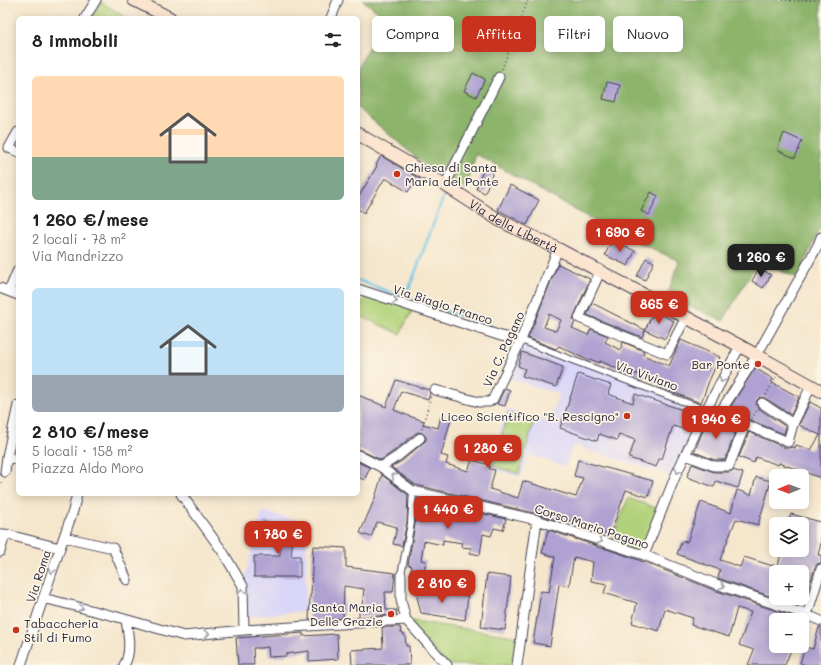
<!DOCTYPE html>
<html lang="it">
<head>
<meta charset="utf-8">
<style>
  body { margin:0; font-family:Mali,sans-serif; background:#f2f2f2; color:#222; height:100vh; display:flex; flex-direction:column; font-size:15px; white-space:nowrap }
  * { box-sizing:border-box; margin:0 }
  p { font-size:13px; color:#767676 }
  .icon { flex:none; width:22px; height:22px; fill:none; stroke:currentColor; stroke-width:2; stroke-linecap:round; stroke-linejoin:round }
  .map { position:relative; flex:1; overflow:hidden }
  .drawer { position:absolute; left:16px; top:16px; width:344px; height:480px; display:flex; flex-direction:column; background:#fff; border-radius:6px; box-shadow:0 2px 10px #0003 }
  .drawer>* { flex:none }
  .hud { position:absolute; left:372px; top:16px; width:380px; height:36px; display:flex; gap:8px }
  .needle { width:26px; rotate:269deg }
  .controls { position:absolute; left:769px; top:469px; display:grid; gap:8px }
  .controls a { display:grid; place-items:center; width:40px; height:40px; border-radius:6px; background:#fff; box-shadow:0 2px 10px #0003; font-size:20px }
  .price { position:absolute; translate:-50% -34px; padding:0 9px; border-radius:8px; background:#c8321e; color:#fff; font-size:13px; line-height:26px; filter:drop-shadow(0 1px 2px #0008) }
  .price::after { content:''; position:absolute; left:50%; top:24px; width:12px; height:9px; margin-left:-6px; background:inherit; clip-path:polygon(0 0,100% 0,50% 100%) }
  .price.on { background:#222; color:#fff }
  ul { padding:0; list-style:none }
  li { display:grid; align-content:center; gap:8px; height:212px; padding:0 16px }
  li span { display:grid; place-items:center; height:124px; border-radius:6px; color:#555 }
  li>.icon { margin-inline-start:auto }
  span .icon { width:72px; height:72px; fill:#fffc; stroke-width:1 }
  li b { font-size:17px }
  h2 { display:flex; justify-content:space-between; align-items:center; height:48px; padding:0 16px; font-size:17px }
  .chip { padding:0 14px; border-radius:6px; background:#fff; box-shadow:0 2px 10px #0003; font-size:14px; line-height:36px }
  .chip.on { background:#c8321e; color:#fff }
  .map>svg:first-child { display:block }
  .built { fill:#dad6f7 }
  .green { fill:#b1d27a; stroke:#6a7a5a }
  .forest { fill:#8cb46a; stroke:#576b52 }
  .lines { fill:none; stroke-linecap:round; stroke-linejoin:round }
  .stream { stroke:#68c4e6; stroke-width:2.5 }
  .building { fill:#afa1d1; fill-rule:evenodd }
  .pedestrian-casing { stroke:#423f51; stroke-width:8 }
  .minor-casing { stroke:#423f51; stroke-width:11 }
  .secondary-casing { stroke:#423f51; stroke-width:14 }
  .path { stroke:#423f51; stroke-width:1.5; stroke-dasharray:1 3; stroke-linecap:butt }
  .pedestrian { stroke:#fff; stroke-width:6 }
  .minor { stroke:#fff; stroke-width:9 }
  .secondary { stroke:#fce5d0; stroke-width:12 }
  .oneway { stroke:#9c9ca7 }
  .poi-dot { fill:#c8321e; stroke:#fcf5e5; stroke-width:1.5 }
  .labels { text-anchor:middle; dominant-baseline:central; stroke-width:3.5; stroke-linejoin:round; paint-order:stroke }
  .poi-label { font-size:12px; fill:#22223b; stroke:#fcf5e5; text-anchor:end }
  .street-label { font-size:12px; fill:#22223b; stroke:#fcf5e5 }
</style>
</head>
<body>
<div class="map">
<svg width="821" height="665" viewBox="0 0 821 665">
  <rect width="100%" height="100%" fill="#fcf5e5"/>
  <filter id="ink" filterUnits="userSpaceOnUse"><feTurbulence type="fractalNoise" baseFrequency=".025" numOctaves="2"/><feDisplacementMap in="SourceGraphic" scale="8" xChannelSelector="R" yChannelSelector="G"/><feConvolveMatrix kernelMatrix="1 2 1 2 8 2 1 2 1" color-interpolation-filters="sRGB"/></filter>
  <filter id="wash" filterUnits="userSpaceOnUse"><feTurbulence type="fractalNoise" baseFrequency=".012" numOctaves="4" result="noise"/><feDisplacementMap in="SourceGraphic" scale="16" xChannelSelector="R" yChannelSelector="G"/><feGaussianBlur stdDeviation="0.9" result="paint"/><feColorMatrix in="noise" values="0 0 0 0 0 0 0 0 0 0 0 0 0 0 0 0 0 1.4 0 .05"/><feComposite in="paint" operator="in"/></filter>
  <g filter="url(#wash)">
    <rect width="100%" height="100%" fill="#f5e6cc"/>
    <!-- built -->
    <path class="built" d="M521,340L706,410L675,477L573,445L565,467L530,455L521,477L489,468L507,409L548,422L559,394L503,377Z
      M262,511L307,523L305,611L243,617V586Z"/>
    <!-- green -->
    <path class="green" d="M101,2L126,18H91Z
      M367,292L414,307L400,334L358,315V312Z
      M508,413L534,421L519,474L493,466Z
      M628,498L662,510L644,555L611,545Z
      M406,620L521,637L517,665H447Z"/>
    <!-- forest -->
    <path class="forest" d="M363,0H821V229H819L798,278L758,262L723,321L667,296L679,261L607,228L476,154L466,189L426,166L358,108V68L384,17Z"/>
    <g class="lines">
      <!-- stream -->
      <path class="stream" d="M358,280L397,295L493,327
        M398,294L409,289L443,198"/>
    </g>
    <g id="blocks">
      <!-- building -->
      <path class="building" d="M473,73L485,79L476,97L464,91Z
        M607,82L620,85L616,102L603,99Z
        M784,133L802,141L795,158L777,150Z
        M381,156L420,179L414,188L412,186L408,192L385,178L364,213L358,209V198L377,166L376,165Z
        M484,168L493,172L485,193L476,189Z
        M510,185L539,200L527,225L498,210Z
        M651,192L658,196L649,215L641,211Z
        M612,240L635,251L628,266L605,255Z
        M646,258L654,262L645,280L637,276Z
        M558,264L590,279L574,316L573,319L575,322L572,328L588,335L591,329L608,336L605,342L620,350L623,342L644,351L643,355L669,366L681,340L720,357L709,381L701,403L659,387L661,384L635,373L634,376L600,361L599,363L590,359L589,361L559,346L556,349L528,338ZM549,314L561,320L556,331L544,327Z
        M759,268L771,275L763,288L752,281Z
        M592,303L645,330L642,337L587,315Z
        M654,311L674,321L665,339L645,330Z
        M522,352L563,367L556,387L522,376L525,369L518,366Z
        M755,368L773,379L771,382L799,397L791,415L765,398L760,397L757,400L756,403L758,408L786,427L784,434L728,411Z
        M578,374L611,385L608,394L633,403L635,394L689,412L683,429L673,426L662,459H659L656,467L629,458L635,440L619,434L617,440L599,434L597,441L560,428Z
        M396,380L429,390L430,394L428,400L401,391L394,410L409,416L424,421L423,424L438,428L441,416L451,419L441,455L448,457L446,464L468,471L472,460L490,465L489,469L495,470L490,489L518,498L523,481L576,497L583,478L574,476L578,460L653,481L648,497L626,490L610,535L562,518V522L538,514L416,485L391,467L402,461L424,442L426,440V437L422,433L419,432L416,433L394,451L381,460L358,449V395L386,407Z
        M505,388L510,390L505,406L497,404Z
        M810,402L821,408V478L779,463L778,465L756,457L754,463L739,457L749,432L786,448H789L792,447L795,448L796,445L811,450L820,435L799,425Z
        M708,419L737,428L725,460H715L694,452Z
        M358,462L370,468L364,480L358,477Z
        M692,464L714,472H729L733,470L743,473L738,488L716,481L714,487L687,477Z
        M382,475L408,495L407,522L402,546L393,544L397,527L377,522L371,537L360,533L375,498Z
        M756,477L771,481L758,525L736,519L720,560L740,567L744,557L773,566L772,565L778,566L782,550H802V524H788L791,514L821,522V543L818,555H821V563L817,564L815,567L806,596L802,595V572H776V598H797L795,605L718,578L720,570L677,554L682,541L687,542L701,502L731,513L737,490L751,495Z
        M417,498L506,519L503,530L494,528L491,536L483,534L480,555L470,553L471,548L461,547L462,543L443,540V545L424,541L421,560L426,561L423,577L410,575L412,566L408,565L415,524Z
        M265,522L296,531L292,547L291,556H300V577H254V556H280V544L260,538Z
        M548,530L597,546L596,547L607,549L644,562L714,590L803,620H776V646H785L784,648L791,650L785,665H748L754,650L739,645L751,612L737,608L729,637L691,625L693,618L665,609L659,631L632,623L637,603L604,593L607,584L591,581L593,562L574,557L569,586L559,584L550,646L533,643L541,591L549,592L555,557L542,553Z
        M313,546L346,548V567L395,573L393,592H385L386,610H397L396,615L359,617V606H362L364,589L344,586L343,618L309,620L310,595H311Z
        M487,574L511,577L505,630L481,627Z
        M415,589L468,596L465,620L421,613Z
        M382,627H400L401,633L405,635L406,646H409L410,665H352L351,650L383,648Z
        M819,627H821V665H806L800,663L805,647L813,649Z
        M303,633V636L337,634L338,659L309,661V651L286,654V656L269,657L268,647L260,648H253L254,665H238L236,638Z"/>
    </g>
  </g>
  <g filter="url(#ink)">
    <use href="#blocks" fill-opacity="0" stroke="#423f51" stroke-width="1"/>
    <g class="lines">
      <defs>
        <path id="pedestrian" d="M521,340L572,360L706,410
          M401,575L411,523L413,491"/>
        <path id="minor" d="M85,18L96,0
          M331,18L338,0
          M18,132L9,148L18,152
          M445,185L499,77
          M600,272L579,318L667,354L686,317
          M0,288L18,295
          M358,289L501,336L521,340
          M9,291L18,270
          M740,346L706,410L719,414L757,355L818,245L821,237
          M435,390L479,402H489L493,399L521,340L558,249
          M762,403L793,424
          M719,414L788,442L793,424L811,386
          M358,455L381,467L413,491L537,520L644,555L716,584L807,615L821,621
          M686,455L714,466H729L745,425
          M7,457L18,405
          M381,467L398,456L420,438
          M5,472L7,457L18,460
          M181,494L223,552L243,586L244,630
          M0,534H5L60,548
          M64,537L113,548L127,580
          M0,552L5,534
          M644,555L675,477L706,410
          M401,575V600L406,620L447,665
          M43,598L114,616L184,636L244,630L308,626L406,620
          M807,615L821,569
          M21,665L60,548L73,511L77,494
          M124,665C132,653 128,633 126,620
          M517,665L521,637L537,520"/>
        <g id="secondary">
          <path d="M134,0L170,18"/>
          <path id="s1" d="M358,134L445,185L499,220L558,249L740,346L821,391"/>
        </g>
      </defs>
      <!-- pedestrian casing -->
      <use href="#pedestrian" class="pedestrian-casing"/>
      <!-- minor casing -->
      <use href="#minor" class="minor-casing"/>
      <!-- secondary casing -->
      <use href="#secondary" class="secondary-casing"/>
      <!-- path -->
      <path class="path" d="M782,0H821
        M502,69L528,0
        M766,395L776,377
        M752,419L757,410
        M422,429L431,396
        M0,487L2,480"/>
      <!-- pedestrian -->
      <use href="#pedestrian" class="pedestrian"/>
      <!-- minor -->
      <use href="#minor" class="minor"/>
      <!-- secondary -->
      <use href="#secondary" class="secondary"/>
    </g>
    <!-- one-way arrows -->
    <defs><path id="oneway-chevron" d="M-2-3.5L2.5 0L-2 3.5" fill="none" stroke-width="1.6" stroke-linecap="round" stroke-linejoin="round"/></defs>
    <g class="oneway">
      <use href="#oneway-chevron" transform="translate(395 301) rotate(17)"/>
      <use href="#oneway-chevron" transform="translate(722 380) rotate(118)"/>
      <use href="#oneway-chevron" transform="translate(678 471) rotate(114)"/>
      <use href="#oneway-chevron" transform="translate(394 476) rotate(-143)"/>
      <use href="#oneway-chevron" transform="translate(600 541) rotate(19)"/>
      <use href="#oneway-chevron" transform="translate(52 571) rotate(108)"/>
      <use href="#oneway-chevron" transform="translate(722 586) rotate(19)"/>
      <use href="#oneway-chevron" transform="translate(242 591) rotate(-95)"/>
      <use href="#oneway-chevron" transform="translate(81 608) rotate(14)"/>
      <use href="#oneway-chevron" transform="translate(207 634) rotate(-6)"/>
    </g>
  </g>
  <!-- markers -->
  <g class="poi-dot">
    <circle cx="397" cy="174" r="4"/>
    <circle cx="758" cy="364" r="4"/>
    <circle cx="627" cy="416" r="4"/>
    <circle cx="391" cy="614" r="4"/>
    <circle cx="16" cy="630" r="4"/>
  </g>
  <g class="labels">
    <!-- poi labels -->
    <g class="poi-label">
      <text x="405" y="167" text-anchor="start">Chiesa di Santa<tspan x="405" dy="14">Maria del Ponte</tspan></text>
      <text x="750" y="364">Bar Ponte</text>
      <text x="619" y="416">Liceo Scientifico "B. Rescigno"</text>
      <text x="383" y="607">Santa Maria<tspan x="383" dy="14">Delle Grazie</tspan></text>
      <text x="24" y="623" text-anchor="start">Tabaccheria<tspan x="24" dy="14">Stil di Fumo</tspan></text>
    </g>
    <!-- street labels -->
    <g class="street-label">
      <text stroke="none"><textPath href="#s1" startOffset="181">Via della Libertà</textPath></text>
      <text transform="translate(443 304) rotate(18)">Via Biagio Franco</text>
      <text transform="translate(503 349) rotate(-65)">Via C. Pagano</text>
      <text transform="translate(647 375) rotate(20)">Via Viviano</text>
      <text transform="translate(592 526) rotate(18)">Corso Mario Pagano</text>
      <text transform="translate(38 576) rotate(-72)">Via Roma</text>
    </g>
  </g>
</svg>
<div class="controls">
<a><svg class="needle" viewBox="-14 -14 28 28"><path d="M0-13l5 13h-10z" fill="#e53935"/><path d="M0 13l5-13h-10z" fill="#767676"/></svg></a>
<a><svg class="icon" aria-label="layers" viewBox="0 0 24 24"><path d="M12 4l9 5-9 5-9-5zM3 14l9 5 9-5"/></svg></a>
<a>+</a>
<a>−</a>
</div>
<b class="price" style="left:620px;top:253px">1 690 €</b>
<b class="price on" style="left:761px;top:278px">1 260 €</b>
<b class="price" style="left:659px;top:325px">865 €</b>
<b class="price" style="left:716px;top:440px">1 940 €</b>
<b class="price" style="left:488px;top:469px">1 280 €</b>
<b class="price" style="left:448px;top:530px">1 440 €</b>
<b class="price" style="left:278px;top:555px">1 780 €</b>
<b class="price" style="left:442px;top:604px">2 810 €</b>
<div class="hud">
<a class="chip">Compra</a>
<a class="chip on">Affitta</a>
<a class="chip">Filtri</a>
<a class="chip">Nuovo</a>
</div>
<section class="drawer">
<h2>8 immobili<svg class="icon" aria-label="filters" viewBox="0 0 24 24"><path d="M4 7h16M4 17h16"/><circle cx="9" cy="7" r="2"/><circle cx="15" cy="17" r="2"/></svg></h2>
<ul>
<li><span style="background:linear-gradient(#ffd9b3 65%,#7fa58c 0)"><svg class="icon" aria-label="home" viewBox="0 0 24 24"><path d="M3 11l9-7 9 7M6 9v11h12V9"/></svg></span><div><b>1 260 €/mese</b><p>2 locali · 78 m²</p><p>Via Mandrizzo</p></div></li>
<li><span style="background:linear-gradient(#bfe0f5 70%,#9aa5b1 0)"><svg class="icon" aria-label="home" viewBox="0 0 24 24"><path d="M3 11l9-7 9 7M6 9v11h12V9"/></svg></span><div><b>2 810 €/mese</b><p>5 locali · 158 m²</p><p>Piazza Aldo Moro</p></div></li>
</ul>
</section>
</div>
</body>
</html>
